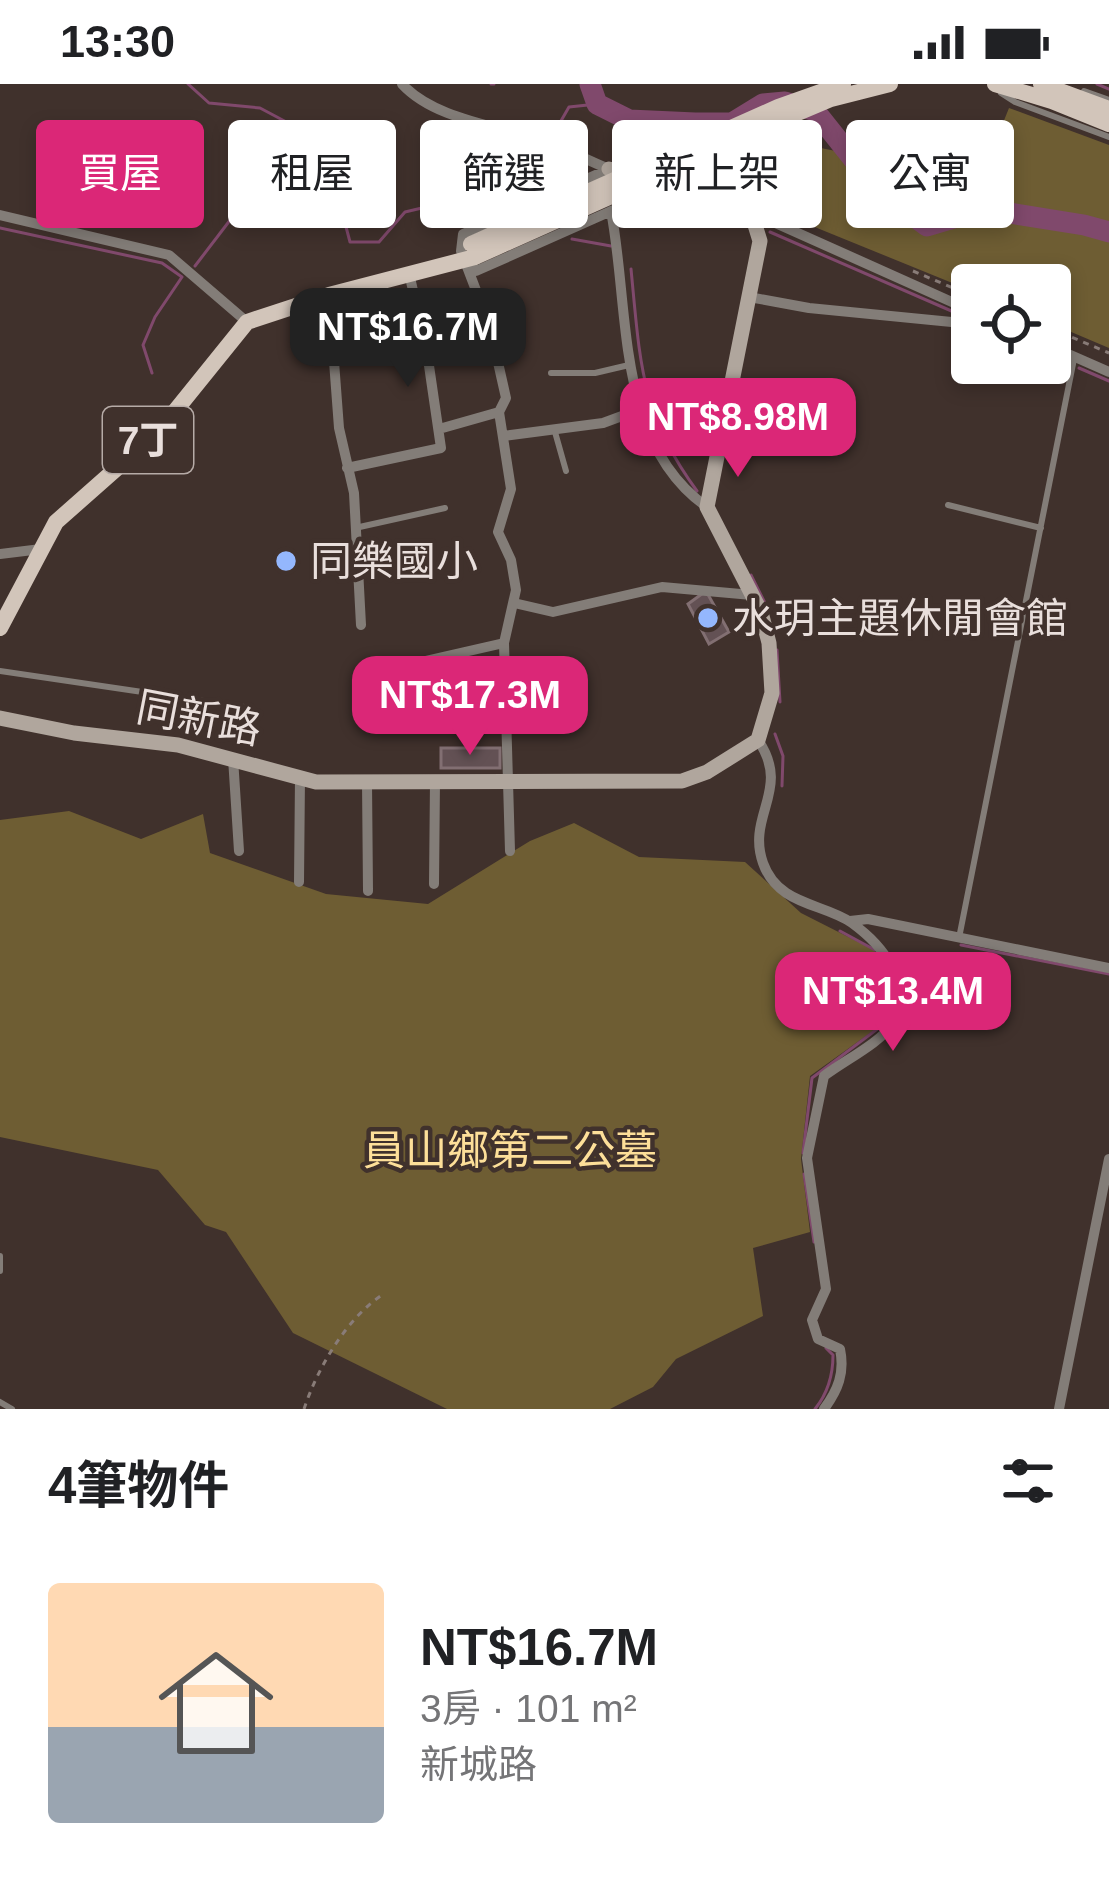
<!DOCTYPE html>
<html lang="zh-TW">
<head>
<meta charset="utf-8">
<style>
  body { margin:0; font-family:Arial,"Noto Sans TC",sans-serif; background:#f2f2f2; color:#202124; height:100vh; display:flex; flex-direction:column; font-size:45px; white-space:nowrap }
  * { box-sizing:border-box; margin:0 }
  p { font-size:39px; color:#757577 }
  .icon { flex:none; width:66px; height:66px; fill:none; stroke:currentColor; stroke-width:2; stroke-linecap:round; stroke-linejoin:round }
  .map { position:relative; height:1325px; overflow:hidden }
  .sheet { display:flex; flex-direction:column; background:#fff; flex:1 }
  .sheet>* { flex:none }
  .guide { position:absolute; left:36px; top:36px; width:1038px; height:108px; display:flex; gap:24px }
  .tools { position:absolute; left:951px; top:180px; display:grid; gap:24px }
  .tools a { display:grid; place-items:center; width:120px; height:120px; border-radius:12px; background:#fff; box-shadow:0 6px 18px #0003; font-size:60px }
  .price { position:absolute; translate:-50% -102px; padding:0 27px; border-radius:24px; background:#db2777; color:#fff; font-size:39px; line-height:78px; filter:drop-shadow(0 3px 6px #0008) }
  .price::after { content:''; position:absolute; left:50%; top:72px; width:36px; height:27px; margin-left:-18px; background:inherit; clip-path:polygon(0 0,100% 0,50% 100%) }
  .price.active { background:#222; color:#fff }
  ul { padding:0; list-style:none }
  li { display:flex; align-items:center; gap:36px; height:300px; padding:0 48px }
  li+li { border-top:3px solid #e0e0e0 }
  li span { display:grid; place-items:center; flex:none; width:336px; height:240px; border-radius:12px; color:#555 }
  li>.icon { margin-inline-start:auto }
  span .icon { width:144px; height:144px; fill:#fffc; stroke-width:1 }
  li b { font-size:51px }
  h2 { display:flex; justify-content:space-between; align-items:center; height:144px; padding:0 48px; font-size:51px }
  .chip { padding:0 42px; border-radius:12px; background:#fff; box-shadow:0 6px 18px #0003; font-size:42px; line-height:108px }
  .chip.active { background:#db2777; color:#fff }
  .status { display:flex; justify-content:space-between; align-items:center; height:84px; padding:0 60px; background:#fff; direction:ltr }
  .status svg { height:33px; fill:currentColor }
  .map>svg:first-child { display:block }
  .green { fill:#6e5d33 }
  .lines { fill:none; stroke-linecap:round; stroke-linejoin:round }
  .stream { stroke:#80496c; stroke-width:3 }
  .river { stroke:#80496c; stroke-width:21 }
  .building { fill:#635154; stroke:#826f72; stroke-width:3 }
  .path { stroke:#897c78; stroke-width:3; stroke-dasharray:6 6; stroke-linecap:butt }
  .lane { stroke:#837d78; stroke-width:6 }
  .street { stroke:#837d78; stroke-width:10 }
  .secondary { stroke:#b0a69d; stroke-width:15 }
  .primary { stroke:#d2c5ba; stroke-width:16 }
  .primary-bridge { stroke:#d2c5ba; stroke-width:16 }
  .poi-dot { fill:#94b7fd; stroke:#40312c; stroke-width:4.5 }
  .labels { text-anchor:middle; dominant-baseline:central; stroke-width:9; stroke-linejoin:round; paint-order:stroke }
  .shield { fill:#40312c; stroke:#b6aba7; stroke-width:3 }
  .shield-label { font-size:39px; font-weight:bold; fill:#e9dfdc }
  .poi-label { font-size:42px; fill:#e9dfdc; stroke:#40312c; text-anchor:start }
  .street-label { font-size:42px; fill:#e9dfdc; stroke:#40312c }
  .park-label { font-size:42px; fill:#fddf99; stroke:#40312c }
</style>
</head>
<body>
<div class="status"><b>13:30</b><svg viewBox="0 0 49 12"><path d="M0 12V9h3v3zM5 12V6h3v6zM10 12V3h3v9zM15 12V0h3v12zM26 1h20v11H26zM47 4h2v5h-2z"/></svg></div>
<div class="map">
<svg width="1109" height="1325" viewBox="0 0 1109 1325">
  <rect width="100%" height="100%" fill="#40312c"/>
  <!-- green -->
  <path class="green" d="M1009,24L1109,61V264L1050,239V201H972V207L763,122L781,104L776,85V55L980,96Z
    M69,727L141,755L203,730L210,769L326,810L428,820L530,757L574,739L639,773L745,778L801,829L874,866L898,907L897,922L891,934L810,992L801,1075L810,1148L753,1164L763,1232L676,1275L653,1303L610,1325H447L293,1249L226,1148L205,1141L158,1086L0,1053V736Z"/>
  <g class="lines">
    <!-- stream -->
    <path class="stream" d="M188,0L209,19L260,24L307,49L308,103L340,120L350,158H379L405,128L481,110L479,136
      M491,0H494
      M1097,0L1109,5
      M554,49L569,23L597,20
      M502,55L541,65
      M482,110L501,104L545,65
      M0,144L162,179L182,193L155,233L143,261L152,289
      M770,148L963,232
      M572,155L611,162
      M195,182L234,131L307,103
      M631,185C640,276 640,330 697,407
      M1079,284L1109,297
      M751,491L766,521
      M777,566L780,618
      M775,650L783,672L782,702
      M840,847L875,866
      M961,861L1109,890
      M880,874L893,897
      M803,1069L812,994L888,937
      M804,1090L814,1158
      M815,1325C828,1309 833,1291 833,1271L826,1264"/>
    <!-- river -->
    <path class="river" d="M590,0L597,20L629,36L695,39H732L763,20L785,18L815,27L878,106L927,142L984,125L1084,141L1109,148"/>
  </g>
  <!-- building -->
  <path class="building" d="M706,507L729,548L709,560L688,520Z
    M441,664H500V684H441Z"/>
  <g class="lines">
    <!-- path -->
    <path class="path" d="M913,187L972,212
      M1050,244L1109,269
      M304,1325C318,1283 347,1233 385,1209"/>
    <!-- lane -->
    <path class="lane" d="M1084,7L1109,16
      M1001,9L1015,18L1109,53
      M551,289H595L629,281
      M555,348L566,387
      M948,421L1041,444
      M355,444L445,424
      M0,587L244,623
      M959,854L1074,275
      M0,1172V1187
      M0,1318L12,1325"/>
    <!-- street -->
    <path class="street" d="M402,0C436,37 503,42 548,59C569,66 589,77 609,85
      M611,127C630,225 615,359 707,423
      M751,128L972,227
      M0,131L169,171L247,238
      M468,180L476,187L654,108
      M329,211L339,344L354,409L361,541
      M749,213L809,224L972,240
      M1050,262L1109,288
      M439,345L499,328
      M503,352L603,339L641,325
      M347,384L441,364L427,268L409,189
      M0,470L41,465
      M514,519L553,528L662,503L752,511
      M412,580L504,559
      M418,640L503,621
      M758,656C792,706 746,731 763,779C778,822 824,819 852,839C871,853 882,865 894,885C925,941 863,963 824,992L807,1074L826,1205L812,1236L818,1255L840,1265C845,1289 838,1306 824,1325
      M233,674L239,767
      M367,698L368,807
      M510,767L504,559L516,506L511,476L498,448L511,405L499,328L506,314L490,243L461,167L463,150L609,85
      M299,798L300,693
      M434,800L435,697
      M850,837L868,835L1109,884
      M1059,1325L1109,1075"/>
    <!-- secondary -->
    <path class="secondary" d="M0,634L74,649L178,661L316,698L682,697L707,688L758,656L772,609L769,559L761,528L707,423L760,157L751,128L717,114L686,108H654L633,94L609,85"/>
    <!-- primary -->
    <path class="primary" d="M995,0L1052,17L1109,40
      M1041,0L1109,25
      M0,544L56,438L159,347L247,238L329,211L475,173"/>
    <!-- primary-bridge -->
    <path class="primary-bridge" d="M471,160L778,23L843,0
      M475,173L786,34L831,15L890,0"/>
  </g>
  <!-- markers -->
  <g class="poi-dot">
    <circle cx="286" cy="477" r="12"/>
    <circle cx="708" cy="534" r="12"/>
  </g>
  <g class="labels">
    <!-- shield labels -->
    <rect class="shield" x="103" y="323" width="90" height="66" rx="9"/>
    <g class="shield-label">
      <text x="148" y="356">7丁</text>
    </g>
    <!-- poi labels -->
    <g class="poi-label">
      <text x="310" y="477">同樂國小</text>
      <text x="732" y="534">水玥主題休閒會館</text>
    </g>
    <!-- street labels -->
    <g class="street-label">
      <text transform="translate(199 634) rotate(11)">同新路</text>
    </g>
    <!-- park labels -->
    <g class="park-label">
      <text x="510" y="1066">員山鄉第二公墓</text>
    </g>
  </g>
</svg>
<div class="tools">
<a><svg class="icon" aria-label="locate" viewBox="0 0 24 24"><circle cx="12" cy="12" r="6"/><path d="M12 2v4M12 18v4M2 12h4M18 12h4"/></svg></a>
</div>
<b class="price active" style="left:408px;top:306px">NT$16.7M</b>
<b class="price" style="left:738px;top:396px">NT$8.98M</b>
<b class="price" style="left:470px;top:674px">NT$17.3M</b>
<b class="price" style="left:893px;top:970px">NT$13.4M</b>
<div class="guide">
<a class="chip active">買屋</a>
<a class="chip">租屋</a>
<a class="chip">篩選</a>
<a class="chip">新上架</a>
<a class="chip">公寓</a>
</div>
</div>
<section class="sheet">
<h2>4筆物件<svg class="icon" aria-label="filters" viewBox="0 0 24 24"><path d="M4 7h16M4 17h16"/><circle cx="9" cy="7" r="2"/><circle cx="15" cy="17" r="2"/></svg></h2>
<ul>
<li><span style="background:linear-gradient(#ffd9b3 60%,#9aa5b1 0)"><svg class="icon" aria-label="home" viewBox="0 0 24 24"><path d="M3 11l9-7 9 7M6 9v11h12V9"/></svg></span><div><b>NT$16.7M</b><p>3房 · 101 m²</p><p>新城路</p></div></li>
</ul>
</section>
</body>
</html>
